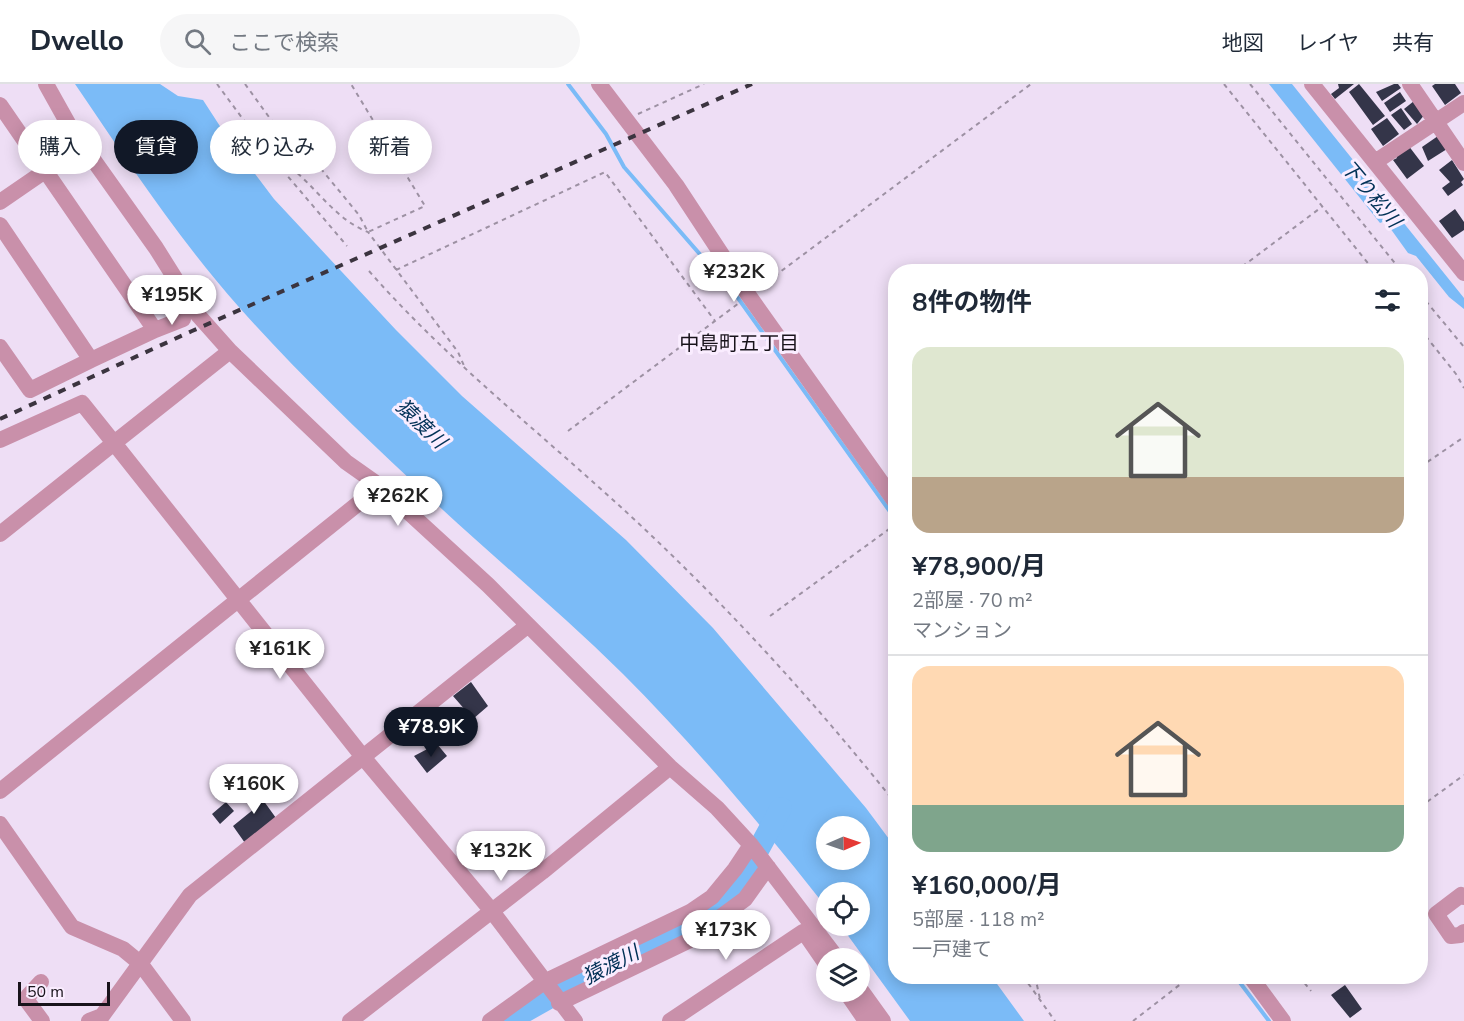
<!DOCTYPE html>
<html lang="ja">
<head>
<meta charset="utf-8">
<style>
  body { margin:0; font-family:"Nunito Sans","Noto Sans JP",sans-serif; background:#f6f6f7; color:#1f2937; height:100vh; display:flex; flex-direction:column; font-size:22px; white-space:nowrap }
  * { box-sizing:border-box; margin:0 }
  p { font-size:20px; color:#747a83 }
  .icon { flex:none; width:33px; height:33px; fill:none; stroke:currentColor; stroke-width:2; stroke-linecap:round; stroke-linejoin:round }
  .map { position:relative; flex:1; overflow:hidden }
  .details { position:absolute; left:888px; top:180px; width:540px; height:720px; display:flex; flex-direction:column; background:#fff; border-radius:24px; box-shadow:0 3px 15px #0003 }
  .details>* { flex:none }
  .guide { position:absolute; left:18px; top:36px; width:570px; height:54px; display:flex; gap:12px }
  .needle { width:39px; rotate:88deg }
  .tools { position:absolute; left:816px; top:732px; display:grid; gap:12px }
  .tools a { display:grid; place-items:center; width:54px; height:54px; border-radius:50%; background:#fff; box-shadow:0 3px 15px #0003; font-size:30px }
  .scale { position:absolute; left:18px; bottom:15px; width:92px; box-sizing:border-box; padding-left:6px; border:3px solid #18131b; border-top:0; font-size:16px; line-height:21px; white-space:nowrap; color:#18131b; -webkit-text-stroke:4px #faedff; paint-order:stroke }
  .price { position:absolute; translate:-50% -51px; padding:0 14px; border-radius:21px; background:#fff; color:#222; font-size:20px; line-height:39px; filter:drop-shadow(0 2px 3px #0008) }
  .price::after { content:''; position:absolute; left:50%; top:36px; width:18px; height:14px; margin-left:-9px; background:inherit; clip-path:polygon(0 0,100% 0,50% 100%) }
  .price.current { background:#111827; color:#fff }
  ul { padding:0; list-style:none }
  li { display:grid; align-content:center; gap:12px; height:318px; padding:0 24px }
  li+li { border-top:2px solid #e0e1e3 }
  li span { display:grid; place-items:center; height:186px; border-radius:18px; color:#555 }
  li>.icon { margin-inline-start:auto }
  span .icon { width:108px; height:108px; fill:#fffc; stroke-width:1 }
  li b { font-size:26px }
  h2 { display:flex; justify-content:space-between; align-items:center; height:72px; padding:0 24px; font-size:26px }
  .chip { padding:0 21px; border-radius:27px; background:#fff; box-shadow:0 3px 15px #0003; font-size:21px; line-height:54px }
  .chip.current { background:#111827; color:#fff }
  header { display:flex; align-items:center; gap:36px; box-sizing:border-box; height:84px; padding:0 30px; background:#fff; border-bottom:2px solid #e0e1e3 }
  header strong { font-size:28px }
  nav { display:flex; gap:33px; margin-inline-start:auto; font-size:21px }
  .search { width:420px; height:54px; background:#f6f6f7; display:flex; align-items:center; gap:15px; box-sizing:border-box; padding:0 21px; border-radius:33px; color:#747a83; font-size:22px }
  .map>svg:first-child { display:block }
  .water { fill:#7bbbf7; fill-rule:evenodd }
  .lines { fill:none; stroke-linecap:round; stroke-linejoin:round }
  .stream { stroke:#7bbbf7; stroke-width:4 }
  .river { stroke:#7bbbf7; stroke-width:22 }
  .building { fill:#343549 }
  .path { stroke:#9d91a3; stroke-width:2; stroke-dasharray:4.5 4.5; stroke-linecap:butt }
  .minor { stroke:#c990aa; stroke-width:16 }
  .rail { stroke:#3b343f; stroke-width:4; stroke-dasharray:8 8; stroke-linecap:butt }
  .labels { text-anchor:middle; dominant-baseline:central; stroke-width:6; stroke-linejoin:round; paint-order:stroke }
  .water-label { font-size:20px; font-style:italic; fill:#003056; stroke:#faedff }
  .neighbourhood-label { font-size:20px; fill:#18131b; stroke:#faedff }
</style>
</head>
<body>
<header>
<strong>Dwello</strong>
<div class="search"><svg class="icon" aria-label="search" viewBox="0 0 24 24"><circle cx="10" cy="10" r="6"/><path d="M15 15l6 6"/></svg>ここで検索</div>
<nav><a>地図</a><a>レイヤ</a><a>共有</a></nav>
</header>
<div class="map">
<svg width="1464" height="937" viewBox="0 0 1464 937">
  <rect width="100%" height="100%" fill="#eedef5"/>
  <!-- water -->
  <path class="water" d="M75,0H160L178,12L203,16L227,53L274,115L396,246L462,312L626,456L713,544L866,724L895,763L896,892L992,893L1024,937H910L841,842H860V808H826V823C762,742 696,663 623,590C555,523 481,463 412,397C352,341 292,283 238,222C177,153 126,75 75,0ZM826,742H860V776H826Z
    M1269,0H1292L1464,214V225L1449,213L1416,172L1408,169L1385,137L1380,139Z"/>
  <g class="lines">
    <!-- stream -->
    <path class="stream" d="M568,0L606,50L624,83L738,214L896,436
      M1235,892L1269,937"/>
    <!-- river -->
    <path class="river" d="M508,937L602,884L686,845L718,819L744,792L781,724"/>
  </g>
  <!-- building -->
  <path class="building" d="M1338,0H1354L1335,15L1331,10L1339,4Z
    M1359,0L1385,32L1373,41L1349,8Z
    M1394,0H1398L1401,4L1382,17L1376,8Z
    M1435,0H1455L1461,9L1445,21L1432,2Z
    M1400,8L1406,17L1390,28L1384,19Z
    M1414,17L1425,30L1417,40L1404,25Z
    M1401,24L1412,40L1404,46L1391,31Z
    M1387,34L1399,50L1383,62L1371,45Z
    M1438,52L1447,65L1428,77L1422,63Z
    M1408,61L1424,82L1407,95L1393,76L1397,74L1395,71Z
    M1452,76L1464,95L1461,98L1463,101L1448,112L1442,104L1450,98L1439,86Z
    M1455,125L1464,138V146L1452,154L1439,137Z
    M471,598L488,622L473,635L453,612Z
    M437,660L447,672L427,689L414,672Z
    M250,698L276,734L245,759L233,742L254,725L239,706Z
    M226,718L234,727L220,740L212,730Z
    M1345,901L1362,925L1350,934L1331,911Z"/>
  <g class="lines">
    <!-- path -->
    <path class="path" d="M217,0L268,69L347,162
      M245,0L282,51L294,52L359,131L368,148L425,122L351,0
      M1224,0L1375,188
      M1250,0L1402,188
      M638,30L704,0
      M268,69C307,86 328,133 368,148L458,268L465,284
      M396,186L605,88L715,237
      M369,187C455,285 560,364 654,454C741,537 821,626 896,720
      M1235,188L1323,122
      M760,203L1031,0
      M1420,210L1464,263
      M1420,245L1456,290L1464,304
      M568,347L739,219
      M1420,383L1464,353
      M770,532L896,440
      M1420,723L1464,691
      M1023,892L1055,937
      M1035,892L1040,915
      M1299,892L1311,907
      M1133,937L1191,892"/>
    <!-- minor -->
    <path class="minor" d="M46,0L70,43L156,164L198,231L230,267
      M599,0L676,101L749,212L896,419
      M1312,0L1464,189
      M1410,0L1464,79
      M0,21L155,246L91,276L0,141
      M1375,78L1464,19
      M0,118L45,87
      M155,246L183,235
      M0,263L30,306L91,276
      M0,356L82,319L114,359L230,267L346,378L380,402L488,501L670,683L717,724L751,761L837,874
      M0,450L114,359L363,673L491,826L575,937
      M0,707L380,402
      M0,740L72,843L123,865L140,879L183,937
      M1464,813L1461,811L1436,830L1451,852L1460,851L1464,848
      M806,851L826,880
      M1250,892L1283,937
      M41,898L28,912V918L42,937
      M860,905L883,937
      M846,908L866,937
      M559,919L688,857L745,815L768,783
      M89,937L102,932L190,811L527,542
      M350,937L542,788L670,683
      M490,937L544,898L690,828L712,813L735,785L751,761
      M670,937L803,848"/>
    <!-- rail -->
    <path class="rail" d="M0,335L192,247L752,0"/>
  </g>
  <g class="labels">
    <!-- water labels -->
    <g class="water-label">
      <text transform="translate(1371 110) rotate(50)">下り松川</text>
      <text transform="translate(421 340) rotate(44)">猿渡川</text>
      <text transform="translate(611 881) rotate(-27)">猿渡川</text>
    </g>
    <!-- neighbourhood labels -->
    <g class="neighbourhood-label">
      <text x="739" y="259">中島町五丁目</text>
    </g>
  </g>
</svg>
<div class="tools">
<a><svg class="needle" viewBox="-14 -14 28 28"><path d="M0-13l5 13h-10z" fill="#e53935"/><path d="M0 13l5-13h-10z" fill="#747a83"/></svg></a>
<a><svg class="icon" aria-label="locate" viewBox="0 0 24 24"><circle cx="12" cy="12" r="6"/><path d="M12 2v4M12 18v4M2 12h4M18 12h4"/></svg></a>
<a><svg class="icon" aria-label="layers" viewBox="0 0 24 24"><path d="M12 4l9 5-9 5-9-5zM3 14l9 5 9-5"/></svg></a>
</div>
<div class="scale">50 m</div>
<b class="price" style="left:734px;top:219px">¥232K</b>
<b class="price" style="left:172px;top:242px">¥195K</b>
<b class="price" style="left:398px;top:443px">¥262K</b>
<b class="price" style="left:280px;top:596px">¥161K</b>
<b class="price current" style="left:431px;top:674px">¥78.9K</b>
<b class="price" style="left:254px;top:731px">¥160K</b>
<b class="price" style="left:501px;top:798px">¥132K</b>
<b class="price" style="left:726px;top:877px">¥173K</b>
<div class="guide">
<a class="chip">購入</a>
<a class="chip current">賃貸</a>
<a class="chip">絞り込み</a>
<a class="chip">新着</a>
</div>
<section class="details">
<h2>8件の物件<svg class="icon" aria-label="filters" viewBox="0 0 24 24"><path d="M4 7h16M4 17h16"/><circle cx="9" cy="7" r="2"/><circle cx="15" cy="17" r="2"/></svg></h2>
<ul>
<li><span style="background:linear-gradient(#dfe7d0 70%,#b9a48a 0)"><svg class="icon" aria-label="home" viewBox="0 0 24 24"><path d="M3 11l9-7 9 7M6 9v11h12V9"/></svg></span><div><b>¥78,900/月</b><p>2部屋 · 70 m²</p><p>マンション</p></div></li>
<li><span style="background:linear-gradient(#ffd9b3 75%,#7fa58c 0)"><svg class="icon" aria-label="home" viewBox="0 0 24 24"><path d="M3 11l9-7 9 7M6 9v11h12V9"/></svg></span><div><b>¥160,000/月</b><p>5部屋 · 118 m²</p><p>一戸建て</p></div></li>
</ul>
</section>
</div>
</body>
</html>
